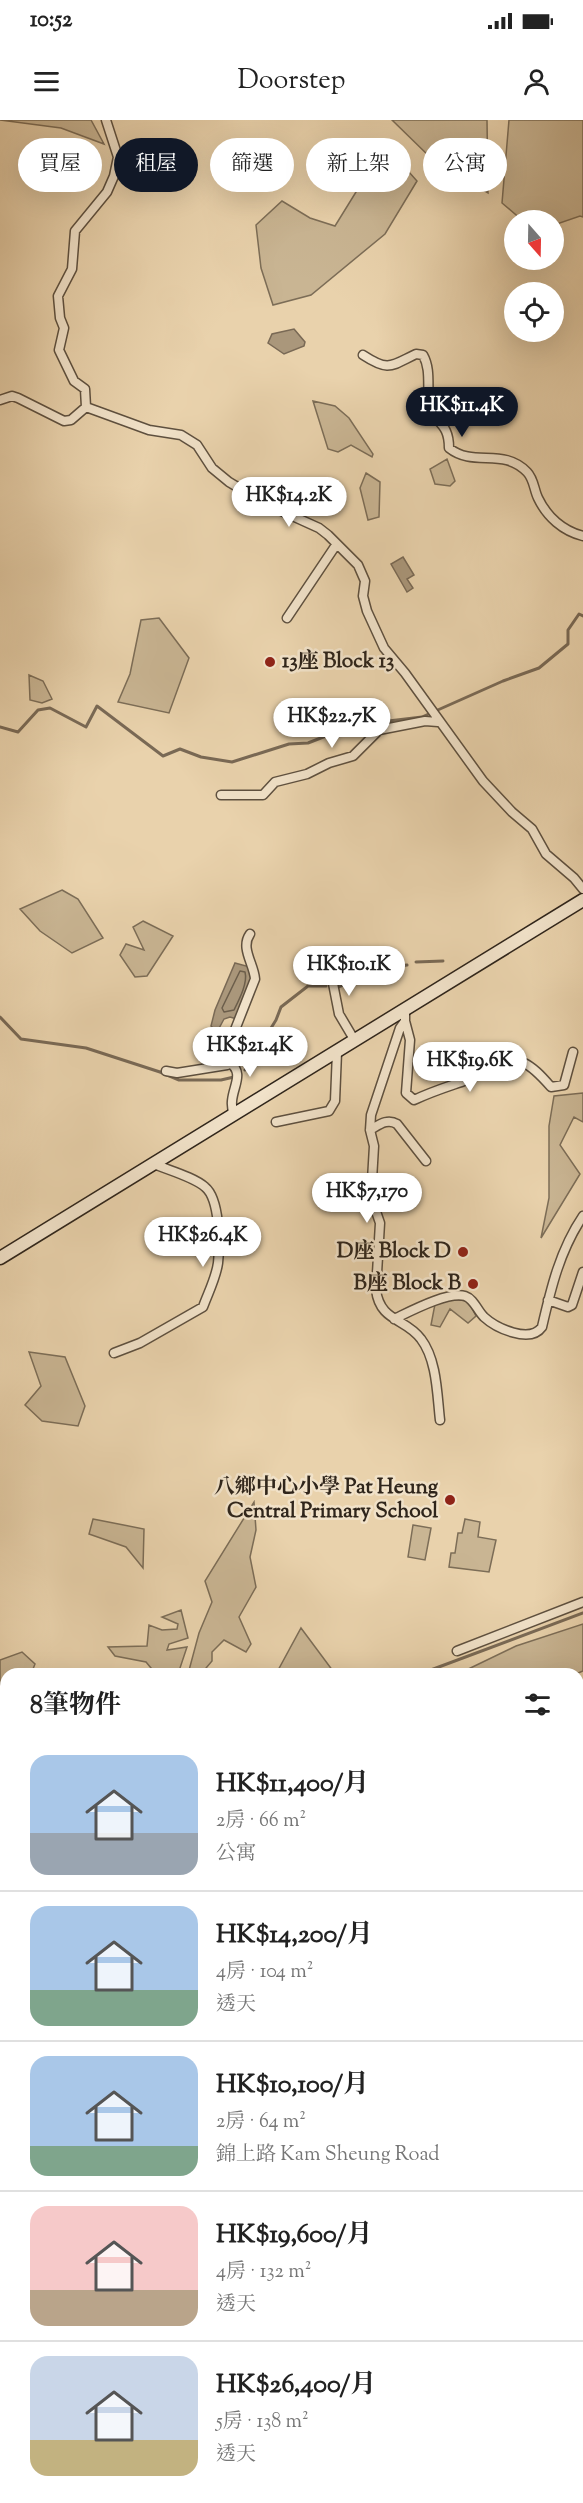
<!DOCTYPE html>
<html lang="zh-TW">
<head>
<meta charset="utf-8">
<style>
  body { margin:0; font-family:"Sorts Mill Goudy","Noto Serif TC",serif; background:#f2f2f2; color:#222; height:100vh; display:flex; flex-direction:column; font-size:22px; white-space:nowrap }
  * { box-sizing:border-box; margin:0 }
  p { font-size:20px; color:#767676 }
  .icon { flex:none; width:33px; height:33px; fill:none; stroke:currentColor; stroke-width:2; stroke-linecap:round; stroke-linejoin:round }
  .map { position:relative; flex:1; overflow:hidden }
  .drawer { position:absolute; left:0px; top:1548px; width:584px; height:836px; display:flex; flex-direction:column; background:#fff; border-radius:18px 18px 0 0; box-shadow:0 6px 24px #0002 }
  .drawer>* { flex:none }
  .hud { position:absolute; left:18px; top:18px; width:548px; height:54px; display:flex; gap:12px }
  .needle { width:39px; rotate:160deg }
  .tools { position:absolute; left:504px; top:90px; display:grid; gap:12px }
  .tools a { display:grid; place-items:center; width:60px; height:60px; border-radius:50%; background:#fff; box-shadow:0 6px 24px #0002; font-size:30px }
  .price { position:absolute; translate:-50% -51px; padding:0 14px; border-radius:21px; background:#fff; color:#222; font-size:20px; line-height:39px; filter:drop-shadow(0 2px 3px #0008) }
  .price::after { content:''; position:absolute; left:50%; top:36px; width:18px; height:14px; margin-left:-9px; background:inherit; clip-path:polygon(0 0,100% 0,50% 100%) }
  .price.current { background:#111827; color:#fff }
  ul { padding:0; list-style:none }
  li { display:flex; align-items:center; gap:18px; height:150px; padding:0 30px }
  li+li { border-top:2px solid #e0e0e0 }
  li span { display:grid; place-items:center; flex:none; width:168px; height:120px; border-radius:18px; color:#555 }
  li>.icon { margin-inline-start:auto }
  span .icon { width:72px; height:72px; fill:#fffc; stroke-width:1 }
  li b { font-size:26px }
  h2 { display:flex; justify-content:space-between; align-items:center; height:72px; padding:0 30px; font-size:26px }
  .tag { padding:0 21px; border-radius:27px; background:#fff; box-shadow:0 6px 24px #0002; font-size:21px; line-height:54px }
  .tag.current { background:#111827; color:#fff }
  .status { display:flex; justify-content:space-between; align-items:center; height:42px; padding:0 30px; background:#fff; direction:ltr }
  .status svg { height:16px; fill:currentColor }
  header { display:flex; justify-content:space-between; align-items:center; height:78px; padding:0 30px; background:#fff; font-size:27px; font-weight:600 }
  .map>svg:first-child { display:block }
  .green { fill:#c9b593; stroke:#7c6d57; stroke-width:1.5 }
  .water { fill:#aa977b; stroke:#796955; stroke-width:1.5 }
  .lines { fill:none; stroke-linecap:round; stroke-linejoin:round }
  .shore { stroke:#6c5e4b; stroke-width:1.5 }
  .stream { stroke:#796955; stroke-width:3 }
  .taxiway { stroke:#8c7c64; stroke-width:26 }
  .runway { stroke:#8c7c64; stroke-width:63 }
  .street-casing { stroke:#5e503f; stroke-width:11 }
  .secondary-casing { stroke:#2f251b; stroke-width:15 }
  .street { stroke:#f1e2c9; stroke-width:8 }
  .secondary { stroke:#f1e2c9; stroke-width:12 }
  .rail-casing { stroke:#2f251b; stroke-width:5 }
  .rail { stroke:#f1e2c9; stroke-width:3; stroke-dasharray:9; stroke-linecap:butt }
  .poi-dot { fill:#8f2418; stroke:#f1e2c9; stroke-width:2 }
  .labels { text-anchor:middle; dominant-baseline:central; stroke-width:5; stroke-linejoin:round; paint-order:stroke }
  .poi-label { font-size:21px; font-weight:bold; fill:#2f251b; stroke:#f1e2c9; text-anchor:end }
</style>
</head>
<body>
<div class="status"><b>10:52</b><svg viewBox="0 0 49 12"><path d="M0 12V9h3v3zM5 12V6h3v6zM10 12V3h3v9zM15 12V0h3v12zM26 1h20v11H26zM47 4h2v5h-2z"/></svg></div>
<header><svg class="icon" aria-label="menu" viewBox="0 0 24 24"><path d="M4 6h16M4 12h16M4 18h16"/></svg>Doorstep<svg class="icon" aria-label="person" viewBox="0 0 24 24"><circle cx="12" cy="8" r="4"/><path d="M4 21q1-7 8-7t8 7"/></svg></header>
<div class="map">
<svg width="583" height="2383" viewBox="0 0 583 2383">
  <rect width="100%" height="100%" fill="#e9d2ac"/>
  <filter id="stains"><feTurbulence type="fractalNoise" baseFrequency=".00333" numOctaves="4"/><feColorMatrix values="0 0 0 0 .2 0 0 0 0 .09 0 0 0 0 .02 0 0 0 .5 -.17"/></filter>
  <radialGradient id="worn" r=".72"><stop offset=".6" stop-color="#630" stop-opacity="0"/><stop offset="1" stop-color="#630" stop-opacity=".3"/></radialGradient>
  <!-- green -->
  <path class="green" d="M0,0H91L104,24L61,8Z
    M392,0H487L488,73L434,41Z
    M509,0H583V97L580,96L554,105V100H522L502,83Z
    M385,25L417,61L385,114L311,175L273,185L261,148L256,105L282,81L310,98L335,106Z
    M313,281L335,286L349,298L373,334L372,337L351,325L338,332L328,329Z
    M447,339L455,361L450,366L435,364L430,349Z
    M366,353L380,362L379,397L368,400L360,368Z
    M159,498L189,538L169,593L118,582L130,554L141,500Z
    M29,555L43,561L52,579L42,583L30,580Z
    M62,770L78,779L103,818L72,833L40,811L20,789Z
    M143,801L173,816L147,856L135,857L120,835L126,824L144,830L133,807Z
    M583,973V1002L574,997L560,1025L580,1054L541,1118L549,1078V1006L554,976Z
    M452,1179L468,1181L476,1196L468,1203L450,1189L440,1207L431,1205L435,1184Z
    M29,1232L65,1237L85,1286L78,1306L42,1301L25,1285L41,1266Z
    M254,1382L256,1410L250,1437L256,1467L239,1497L251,1524L246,1532L224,1520L212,1532V1541L201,1554H188L199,1513L212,1482L205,1461Z
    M93,1399L144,1409L143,1448L126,1427L89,1414Z
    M465,1399L480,1402L478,1417L496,1420L489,1452L449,1447L451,1433H455L458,1413H462Z
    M413,1405L431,1408L425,1440L408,1437Z
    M181,1490L188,1518L169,1524L167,1530L187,1527L178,1554H156L146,1542L115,1536L108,1527L147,1526L149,1505L162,1510L177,1509L178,1504L162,1497Z
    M583,1504V1551L576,1554H458L516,1526Z
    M301,1508L333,1551L327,1554H276Z
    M22,1532L35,1544L31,1554H6V1569H0V1540Z"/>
  <!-- water -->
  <path class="water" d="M294,209L305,222L304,226L284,234L268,223L272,214Z
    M403,437L414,455L407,459L413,468L407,472L391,444Z
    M235,843L250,847L252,857L237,899L230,897L224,899L217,912L211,906L215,890Z"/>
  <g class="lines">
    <!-- shore -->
    <path class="shore" d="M240,851L245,852C248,863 239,880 234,890L224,892L222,888Z"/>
    <!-- stream -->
    <path class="stream" d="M0,607L18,612L38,590L50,588L86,607L97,586L163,636L180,629L201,637L232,642L289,624L308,623L336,612L359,588L380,602L422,597L503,561L539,548L568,524V510L579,494L583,496
      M416,842L443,841
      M338,867L385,848L407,845
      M0,897L21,919L86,928L160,952L179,960H221L234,957
      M245,950L276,900L281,887L308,866H326
      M420,1554L583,1493
      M0,1585L6,1586
      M0,1766L6,1768"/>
    <!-- taxiway -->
    <path class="taxiway" d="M578,1706L583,1711
      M578,1837L583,1842"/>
    <!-- runway -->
    <path class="runway" d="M578,1750L583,1751"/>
    <defs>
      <path id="street" d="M363,235C389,252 391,246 416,234L423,235C432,251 426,270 430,287C435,304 449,302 449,328C474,348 503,327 527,352C534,359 534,370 538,378C547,397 563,411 583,416
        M0,280L12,276L18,278L64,301L71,300L86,287L85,269L74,261L59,230L64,208L60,198L58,176L72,149L75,111L107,72L114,56L118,37L106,0
        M86,287L149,310L181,315L197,325L212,348L229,362L266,384L319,408L328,415L358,445L365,461L363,476L367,491L384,528L405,553L483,661L512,692L532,709L546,734L574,758L583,769
        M287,498L336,425
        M221,675H263L275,662L307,654L329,643L353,636L379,610L425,601L438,602
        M328,838L339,894L355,921
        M405,890V901L400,908L371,995L370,1010L374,1026L371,1077L380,1103L376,1170C380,1202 406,1198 421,1219C437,1240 437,1274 440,1300
        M405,901L410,920L406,973L414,980C433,971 447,967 467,960C474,958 480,951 486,947C517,931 531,944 551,967L564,965L573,932
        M229,942C249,956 225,972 234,995
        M166,951L177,953L227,945L229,925L255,859C254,844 240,828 250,814
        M276,1002L329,991L335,981L337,932
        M370,1010C379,1005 387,998 397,1004L426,1041
        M548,1180L568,1187L572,1185L583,1152
        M394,1199C409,1192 448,1171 465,1176C474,1179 477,1190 484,1197C496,1208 530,1224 542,1207C551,1168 560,1130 583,1096
        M114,1233L140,1223L203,1187C208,1173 216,1158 218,1143C220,1125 220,1079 205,1067C194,1057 168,1050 154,1044
        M457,1531L583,1482
        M0,2224L6,2230
        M578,2355L583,2359
        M384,2378L389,2383
        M25,2383L26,2378"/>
      <path id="secondary" d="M0,1138L583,780"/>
    </defs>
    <!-- street casing -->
    <use href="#street" class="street-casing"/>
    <!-- secondary casing -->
    <use href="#secondary" class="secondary-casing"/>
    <!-- street -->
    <use href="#street" class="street"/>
    <!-- secondary -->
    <use href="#secondary" class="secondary"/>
    <defs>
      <path id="rail" d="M578,2287L583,2291
        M578,2306L583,2310"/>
    </defs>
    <!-- rail casing -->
    <use href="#rail" class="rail-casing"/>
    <!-- rail -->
    <use href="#rail" class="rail"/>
  </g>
  <!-- markers -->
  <g class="poi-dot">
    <circle cx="270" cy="542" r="6"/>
    <circle cx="463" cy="1132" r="6"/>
    <circle cx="473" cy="1164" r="6"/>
    <circle cx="450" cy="1380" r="6"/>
  </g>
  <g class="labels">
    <!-- poi labels -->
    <g class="poi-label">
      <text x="282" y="542" text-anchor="start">13座 Block 13</text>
      <text x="451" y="1132">D座 Block D</text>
      <text x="461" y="1164">B座 Block B</text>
      <text x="438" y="1368">八鄉中心小學 Pat Heung<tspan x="438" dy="24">Central Primary School</tspan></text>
    </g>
  </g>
  <rect width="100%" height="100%" filter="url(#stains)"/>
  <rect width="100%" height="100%" fill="url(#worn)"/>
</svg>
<div class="tools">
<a><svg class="needle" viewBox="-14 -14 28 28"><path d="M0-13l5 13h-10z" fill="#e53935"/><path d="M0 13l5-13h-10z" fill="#767676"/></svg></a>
<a><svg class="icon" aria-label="locate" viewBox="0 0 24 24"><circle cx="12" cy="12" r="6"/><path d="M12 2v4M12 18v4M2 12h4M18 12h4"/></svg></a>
</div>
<b class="price current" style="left:462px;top:318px">HK$11.4K</b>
<b class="price" style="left:289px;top:408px">HK$14.2K</b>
<b class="price" style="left:332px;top:629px">HK$22.7K</b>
<b class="price" style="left:349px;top:877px">HK$10.1K</b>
<b class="price" style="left:250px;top:958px">HK$21.4K</b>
<b class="price" style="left:470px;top:973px">HK$19.6K</b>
<b class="price" style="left:367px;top:1104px">HK$7,170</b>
<b class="price" style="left:203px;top:1148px">HK$26.4K</b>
<div class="hud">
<a class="tag">買屋</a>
<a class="tag current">租屋</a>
<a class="tag">篩選</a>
<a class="tag">新上架</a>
<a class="tag">公寓</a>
</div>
<section class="drawer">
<h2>8筆物件<svg class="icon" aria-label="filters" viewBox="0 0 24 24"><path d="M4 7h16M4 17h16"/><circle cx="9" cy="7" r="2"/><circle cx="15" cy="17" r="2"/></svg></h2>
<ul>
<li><span style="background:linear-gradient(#a9c7e8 65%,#9aa5b1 0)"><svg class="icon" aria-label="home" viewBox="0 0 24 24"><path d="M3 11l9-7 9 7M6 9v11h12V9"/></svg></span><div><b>HK$11,400/月</b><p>2房 · 66 m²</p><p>公寓</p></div></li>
<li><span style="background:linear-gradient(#a9c7e8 70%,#7fa58c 0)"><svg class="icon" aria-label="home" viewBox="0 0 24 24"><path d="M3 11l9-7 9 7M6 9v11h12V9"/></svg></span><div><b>HK$14,200/月</b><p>4房 · 104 m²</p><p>透天</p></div></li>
<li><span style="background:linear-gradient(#a9c7e8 75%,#7fa58c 0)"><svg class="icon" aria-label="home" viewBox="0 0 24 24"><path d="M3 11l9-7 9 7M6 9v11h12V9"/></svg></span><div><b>HK$10,100/月</b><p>2房 · 64 m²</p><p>錦上路 Kam Sheung Road</p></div></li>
<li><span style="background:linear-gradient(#f6c9c9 70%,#b9a48a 0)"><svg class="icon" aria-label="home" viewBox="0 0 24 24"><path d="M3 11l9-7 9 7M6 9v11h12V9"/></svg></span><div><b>HK$19,600/月</b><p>4房 · 132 m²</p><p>透天</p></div></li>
<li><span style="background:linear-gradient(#c9d6e8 70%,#c2b280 0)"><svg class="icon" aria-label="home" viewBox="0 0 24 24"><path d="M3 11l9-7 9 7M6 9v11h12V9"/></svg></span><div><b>HK$26,400/月</b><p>5房 · 138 m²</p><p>透天</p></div></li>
</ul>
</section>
</div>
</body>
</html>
